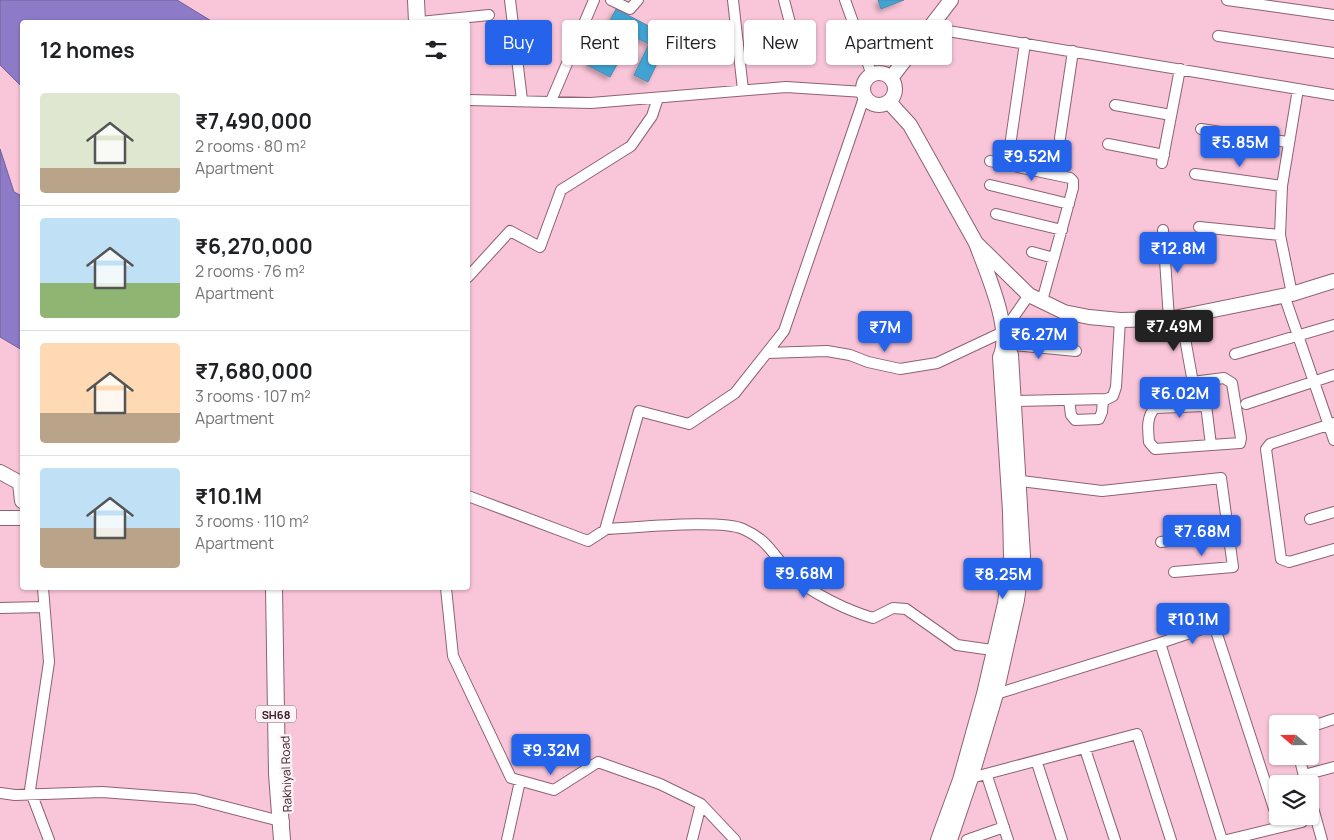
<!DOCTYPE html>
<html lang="en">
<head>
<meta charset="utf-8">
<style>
  body { margin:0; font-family:Manrope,sans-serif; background:#f6f6f6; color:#202124; height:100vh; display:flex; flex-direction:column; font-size:19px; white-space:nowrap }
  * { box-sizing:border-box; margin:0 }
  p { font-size:16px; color:#757577 }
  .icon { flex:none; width:28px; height:28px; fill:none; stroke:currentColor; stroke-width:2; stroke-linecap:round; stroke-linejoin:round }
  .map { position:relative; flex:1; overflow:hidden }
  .sheet { position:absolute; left:20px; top:20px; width:450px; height:570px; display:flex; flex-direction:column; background:#fff; border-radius:5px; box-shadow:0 1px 4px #0004 }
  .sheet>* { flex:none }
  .guide { position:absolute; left:485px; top:20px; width:475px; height:45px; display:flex; gap:10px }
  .needle { width:32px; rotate:290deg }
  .tools { position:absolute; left:1269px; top:715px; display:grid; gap:10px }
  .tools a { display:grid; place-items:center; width:50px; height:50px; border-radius:5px; background:#fff; box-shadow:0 1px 4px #0004; font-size:25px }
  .price { position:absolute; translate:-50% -42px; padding:0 11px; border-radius:5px; background:#2563eb; color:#fff; font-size:16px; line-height:32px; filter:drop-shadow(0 1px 2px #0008) }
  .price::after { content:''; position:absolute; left:50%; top:30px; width:15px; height:11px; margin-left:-8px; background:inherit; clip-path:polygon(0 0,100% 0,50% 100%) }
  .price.current { background:#222; color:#fff }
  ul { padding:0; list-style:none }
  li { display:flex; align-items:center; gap:15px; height:125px; padding:0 20px }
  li+li { border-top:1px solid #e0e0e0 }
  li span { display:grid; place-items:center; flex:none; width:140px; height:100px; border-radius:5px; color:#555 }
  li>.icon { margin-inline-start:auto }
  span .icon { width:60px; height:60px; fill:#fffc; stroke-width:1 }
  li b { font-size:21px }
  h2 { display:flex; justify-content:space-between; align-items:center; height:60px; padding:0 20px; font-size:21px }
  .tag { padding:0 18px; border-radius:5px; background:#fff; box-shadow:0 1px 4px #0004; font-size:18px; line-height:45px }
  .tag.current { background:#2563eb; color:#fff }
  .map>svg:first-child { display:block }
  .water { fill:#8d7bc8; stroke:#726098 }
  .building { fill:#41a3d3; stroke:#5988a2; filter:url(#shadow) }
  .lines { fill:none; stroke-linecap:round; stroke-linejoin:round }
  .street-casing { stroke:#8e6173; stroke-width:12 }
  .secondary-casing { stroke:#8e6173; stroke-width:16 }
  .primary-casing { stroke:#8e6173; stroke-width:18 }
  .street { stroke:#fff; stroke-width:10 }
  .secondary { stroke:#fff; stroke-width:14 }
  .primary { stroke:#fff; stroke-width:16 }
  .labels { text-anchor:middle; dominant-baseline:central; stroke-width:4.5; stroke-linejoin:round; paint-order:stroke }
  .shield { fill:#fef3f7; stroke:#716067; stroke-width:1 }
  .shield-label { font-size:11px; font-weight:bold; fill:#342129 }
  .street-label { font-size:12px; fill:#342129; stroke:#fef3f7 }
</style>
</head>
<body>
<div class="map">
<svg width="1334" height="840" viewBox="0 0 1334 840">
  <defs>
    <filter id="shadow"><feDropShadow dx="-3" dy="3" stdDeviation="2.5" flood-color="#0004"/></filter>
  </defs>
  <rect width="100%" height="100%" fill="#f9c5d9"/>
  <!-- water -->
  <path class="water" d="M0,0H177L213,22H22V87L0,65Z
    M0,149L14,192L22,196V350L0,337Z"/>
  <!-- building -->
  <path class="building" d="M878,0H904L881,9Z
    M616,9L670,37L648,82L634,75L649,44L633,36L610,77L587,65Z"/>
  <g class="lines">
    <defs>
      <path id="street" d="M510,0L522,100
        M611,0L630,9L638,0
        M733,0L743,90
        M784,0L794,38
        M845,0L872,75
        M1227,0L1334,15
        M420,22L489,15
        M930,28L1334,95
        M1218,36L1334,53
        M670,50L738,42
        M468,100L591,103L786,87L864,92
        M551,101L594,0
        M1115,105L1171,115
        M1201,129L1287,142
        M1060,138L1073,51
        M1011,139L1025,43
        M1108,144L1164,155
        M990,161L1070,178L1073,181V188L1042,301
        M1162,163L1180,69
        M1195,174L1282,186
        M990,185L1069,204
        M996,214L1062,230
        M1199,227L1280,235
        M1163,230L1169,319
        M1032,252L1054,258
        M468,277L510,231L540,247L561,190L631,146L652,116L658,98
        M1292,294L1280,235L1282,186L1298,89
        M1284,295L1334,440
        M1181,316L1193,383
        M1004,344L1076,351
        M767,353L827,351L850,355L868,362L900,369L937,363L1003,332L1029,295
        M1235,354L1334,325
        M1203,381L1211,445
        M1153,387L1224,378L1232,383L1241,438L1240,443L1155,449L1149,442C1148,430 1146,417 1155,408L1205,406
        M1069,400L1071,415L1075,420L1099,419L1102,412L1103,400
        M1013,401L1107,399L1113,396L1116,387L1120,320
        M1246,404L1334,375
        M1334,423L1270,444L1266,449L1281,559L1289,562L1334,549
        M1013,480L1102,491L1221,478L1233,567L1174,572
        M468,496L588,541L605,530L639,411L689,424L735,393L784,331L865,95
        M1310,519L1334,512
        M605,529C634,528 720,519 743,529C770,541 773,556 792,575C810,593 849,611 873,618L893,608L906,609L957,645L999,651
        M1161,542L1228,533
        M43,588L49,662L30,790L49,840
        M446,588L453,656L511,778L554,790L598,762L660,784L701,804L735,840
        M0,608L44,607
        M996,694L1160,643
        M1310,727L1334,719
        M1085,749L1115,840
        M1299,756L1306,784
        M1037,763L1062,840
        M1304,775L1334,767
        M987,776L1008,840
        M971,778L1137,734L1171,840
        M0,793L15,795L102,792L195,799L284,822
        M1310,797L1322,840
        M507,840L520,781
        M692,840L701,804
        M967,840L1004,827
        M1222,840L1160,643L1214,625L1280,827
        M1227,840L1302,822"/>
      <path id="secondary" d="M863 89a16 16 0 1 1 32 0a16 16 0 1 1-32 0Z
        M891,78L951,0
        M889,102L910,125L976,243L1029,295L1064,312L1089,317L1120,320L1169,319L1292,294L1334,281
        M0,472L22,484
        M20,483L22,501
        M0,518H22
        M938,840L960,780L984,694L1005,603L1011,557L1010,511L1000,357C1013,330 986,271 976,243
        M950,840L971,778L996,694L1017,600L1023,556L1011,355L1004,348"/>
      <path id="primary" d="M416,0L417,22
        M274,588L277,774L282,840"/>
    </defs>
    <!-- street casing -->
    <use href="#street" class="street-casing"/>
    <!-- secondary casing -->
    <use href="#secondary" class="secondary-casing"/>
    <!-- primary casing -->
    <use href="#primary" class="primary-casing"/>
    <!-- street -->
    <use href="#street" class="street"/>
    <!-- secondary -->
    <use href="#secondary" class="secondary"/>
    <!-- primary -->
    <use href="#primary" class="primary"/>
  </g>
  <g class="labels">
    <!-- shield labels -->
    <rect class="shield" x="256" y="705.5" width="40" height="17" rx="4"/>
    <g class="shield-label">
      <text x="276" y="714">SH68</text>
    </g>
    <!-- street labels -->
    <g class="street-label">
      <text transform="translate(286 774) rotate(-92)">Rakhiyal Road</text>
    </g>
  </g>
</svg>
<div class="tools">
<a><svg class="needle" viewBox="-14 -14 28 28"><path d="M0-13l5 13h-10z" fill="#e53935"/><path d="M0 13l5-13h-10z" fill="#757577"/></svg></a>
<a><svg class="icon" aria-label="layers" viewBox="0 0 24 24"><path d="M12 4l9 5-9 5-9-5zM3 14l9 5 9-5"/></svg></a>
</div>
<b class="price" style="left:1240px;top:168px">₹5.85M</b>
<b class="price" style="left:1032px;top:182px">₹9.52M</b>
<b class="price" style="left:1178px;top:274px">₹12.8M</b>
<b class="price current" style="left:1174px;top:352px">₹7.49M</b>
<b class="price" style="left:885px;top:353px">₹7M</b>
<b class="price" style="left:1039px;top:360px">₹6.27M</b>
<b class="price" style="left:1180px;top:419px">₹6.02M</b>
<b class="price" style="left:1202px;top:557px">₹7.68M</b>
<b class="price" style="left:804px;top:599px">₹9.68M</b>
<b class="price" style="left:1003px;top:600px">₹8.25M</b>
<b class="price" style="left:1193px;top:645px">₹10.1M</b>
<b class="price" style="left:551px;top:776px">₹9.32M</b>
<div class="guide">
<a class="tag current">Buy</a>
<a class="tag">Rent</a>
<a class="tag">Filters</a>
<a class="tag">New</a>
<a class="tag">Apartment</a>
</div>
<section class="sheet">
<h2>12 homes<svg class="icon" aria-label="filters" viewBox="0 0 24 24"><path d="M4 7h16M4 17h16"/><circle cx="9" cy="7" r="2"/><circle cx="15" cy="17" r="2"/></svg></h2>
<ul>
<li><span style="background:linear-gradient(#dfe7d0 75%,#b9a48a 0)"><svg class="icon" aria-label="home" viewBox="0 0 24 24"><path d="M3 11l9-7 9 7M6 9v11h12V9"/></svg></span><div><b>₹7,490,000</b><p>2 rooms · 80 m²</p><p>Apartment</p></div></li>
<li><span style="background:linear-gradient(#bfe0f5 65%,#8fb573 0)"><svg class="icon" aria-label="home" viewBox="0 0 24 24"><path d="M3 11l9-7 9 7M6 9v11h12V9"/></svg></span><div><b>₹6,270,000</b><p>2 rooms · 76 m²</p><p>Apartment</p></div></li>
<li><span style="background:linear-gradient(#ffd9b3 70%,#b9a48a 0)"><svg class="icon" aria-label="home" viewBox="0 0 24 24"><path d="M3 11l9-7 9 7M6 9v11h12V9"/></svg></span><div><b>₹7,680,000</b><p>3 rooms · 107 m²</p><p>Apartment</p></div></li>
<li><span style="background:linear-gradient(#bfe0f5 60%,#b9a48a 0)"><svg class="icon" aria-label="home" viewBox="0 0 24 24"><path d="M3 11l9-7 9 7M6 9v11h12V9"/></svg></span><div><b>₹10.1M</b><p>3 rooms · 110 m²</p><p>Apartment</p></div></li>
</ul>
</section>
</div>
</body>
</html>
